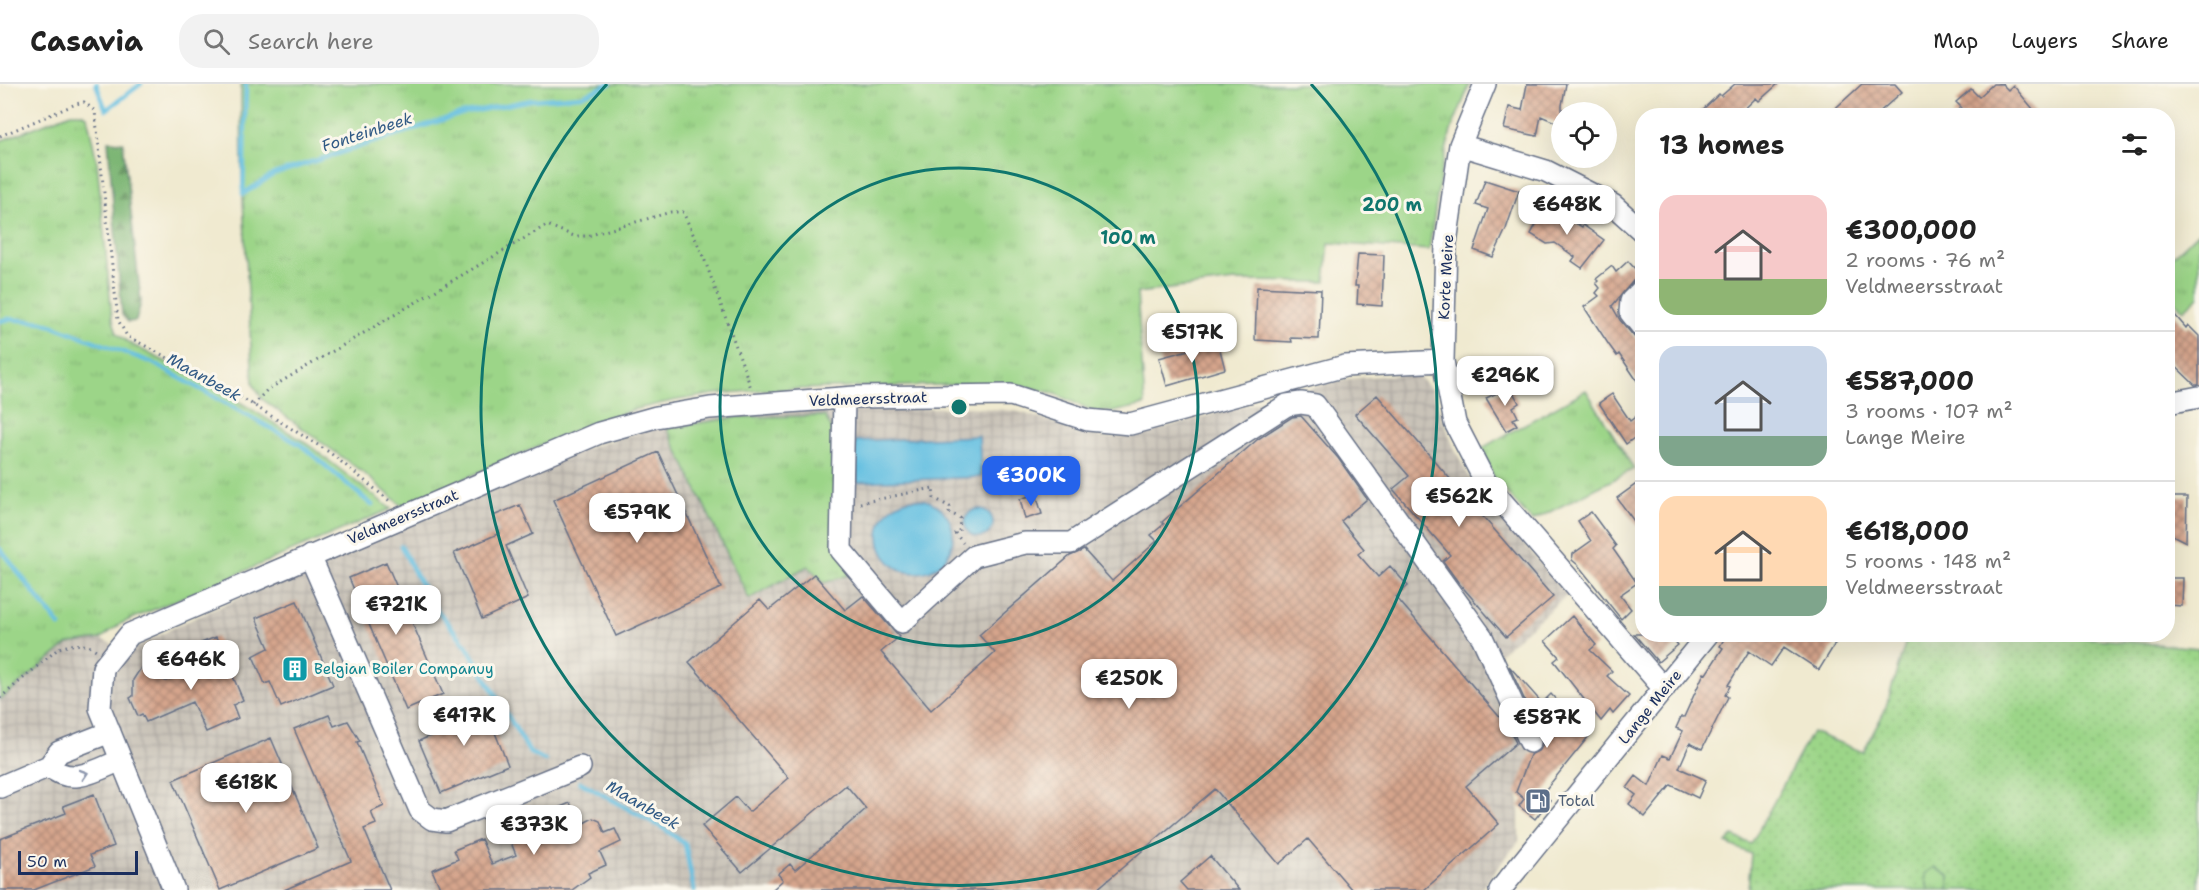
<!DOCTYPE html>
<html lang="en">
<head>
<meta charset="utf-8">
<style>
  body { margin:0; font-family:"Shantell Sans",sans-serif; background:#f2f2f2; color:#222; height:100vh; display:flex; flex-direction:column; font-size:22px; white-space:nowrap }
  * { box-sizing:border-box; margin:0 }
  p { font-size:20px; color:#767676 }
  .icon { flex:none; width:33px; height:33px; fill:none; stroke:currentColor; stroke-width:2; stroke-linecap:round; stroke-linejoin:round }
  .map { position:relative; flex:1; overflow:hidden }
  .panel { position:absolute; left:1635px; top:24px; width:540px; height:534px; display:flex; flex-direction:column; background:#fff; border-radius:24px; box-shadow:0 6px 24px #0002 }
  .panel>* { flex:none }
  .tools { position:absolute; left:1551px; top:18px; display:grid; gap:12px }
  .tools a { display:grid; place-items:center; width:66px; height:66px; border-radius:50%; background:#fff; box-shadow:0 6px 24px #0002; font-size:30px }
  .scale { position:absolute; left:18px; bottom:15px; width:120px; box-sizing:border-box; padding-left:6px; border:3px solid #1b2f5e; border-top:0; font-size:16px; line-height:21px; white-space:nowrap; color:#1b2f5e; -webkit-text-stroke:4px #fbf7ec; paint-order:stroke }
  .price { position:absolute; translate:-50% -51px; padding:0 14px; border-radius:12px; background:#fff; color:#222; font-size:20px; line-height:39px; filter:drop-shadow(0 2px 3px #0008) }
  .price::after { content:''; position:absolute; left:50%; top:36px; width:18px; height:14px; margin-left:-9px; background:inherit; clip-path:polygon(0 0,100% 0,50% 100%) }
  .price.on { background:#2563eb; color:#fff }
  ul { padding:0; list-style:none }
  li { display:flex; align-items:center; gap:18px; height:150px; padding:0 24px }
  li+li { border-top:2px solid #e0e0e0 }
  li span { display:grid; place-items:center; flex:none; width:168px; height:120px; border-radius:18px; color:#555 }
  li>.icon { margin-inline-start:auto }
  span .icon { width:72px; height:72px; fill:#fffc; stroke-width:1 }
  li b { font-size:26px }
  h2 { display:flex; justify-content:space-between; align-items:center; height:72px; padding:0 24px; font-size:26px }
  header { display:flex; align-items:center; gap:36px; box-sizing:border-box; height:84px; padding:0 30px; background:#fff; border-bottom:2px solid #e0e0e0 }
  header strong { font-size:28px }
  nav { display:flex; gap:33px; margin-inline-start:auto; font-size:21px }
  .search { width:420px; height:54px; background:#f2f2f2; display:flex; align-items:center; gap:15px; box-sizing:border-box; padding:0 21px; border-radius:24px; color:#767676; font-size:22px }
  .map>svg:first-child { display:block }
  .industrial { fill:url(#industrial-grid) }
  .grass { fill:url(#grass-tufts); stroke:#5c8273; stroke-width:1.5 }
  .forest { fill:url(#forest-firs); stroke:#4c7269; stroke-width:1.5 }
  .garden { fill:url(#garden-dots); stroke:#5c8273; stroke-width:1.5 }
  .water { fill:#64bfe1; stroke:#4077a0; stroke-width:1.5 }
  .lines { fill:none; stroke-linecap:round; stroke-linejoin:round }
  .stream { stroke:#64bfe1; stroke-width:4.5 }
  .building { fill:url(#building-cross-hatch) }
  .minor-casing { stroke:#667086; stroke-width:24 }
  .path { stroke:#667086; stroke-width:3; stroke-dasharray:1.5 4.5; stroke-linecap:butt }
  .minor { stroke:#fff; stroke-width:21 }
  .oneway { stroke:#8d97ae }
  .ring { fill:none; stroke:#0f766e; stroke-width:3 }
  .labels { text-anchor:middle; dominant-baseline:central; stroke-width:6; stroke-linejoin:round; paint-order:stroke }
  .street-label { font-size:15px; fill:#1b2f5e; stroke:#fbf7ec }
  .culture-label { font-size:15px; fill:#0d838f; stroke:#fbf7ec; text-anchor:start }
  .service-label { font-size:15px; fill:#4e5e75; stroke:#fbf7ec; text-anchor:start }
  .water-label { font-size:16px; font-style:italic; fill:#315a85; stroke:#fbf7ec }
  .centre { fill:#0f766e; stroke:#fbf7ec; stroke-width:3 }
  .ring-label { font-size:18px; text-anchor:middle; font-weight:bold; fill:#0f766e; stroke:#fbf7ec; stroke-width:6; stroke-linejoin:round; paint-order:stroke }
</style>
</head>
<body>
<header>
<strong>Casavia</strong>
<div class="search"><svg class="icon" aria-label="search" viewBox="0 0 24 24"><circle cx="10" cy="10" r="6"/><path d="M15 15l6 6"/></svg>Search here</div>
<nav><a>Map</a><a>Layers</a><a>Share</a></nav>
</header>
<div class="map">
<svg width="2199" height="806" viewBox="0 0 2199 806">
  <defs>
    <pattern id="industrial-grid" width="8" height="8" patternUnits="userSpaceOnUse" patternTransform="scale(1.5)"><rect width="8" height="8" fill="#c9c3b8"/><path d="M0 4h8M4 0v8" fill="none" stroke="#aca8a1"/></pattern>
    <pattern id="grass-tufts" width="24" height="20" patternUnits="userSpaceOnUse" patternTransform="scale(1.5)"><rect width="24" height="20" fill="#9cd588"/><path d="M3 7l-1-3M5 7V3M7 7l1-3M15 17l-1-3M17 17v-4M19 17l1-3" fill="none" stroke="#86b778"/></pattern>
    <pattern id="forest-firs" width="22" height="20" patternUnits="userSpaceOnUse" patternTransform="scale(1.5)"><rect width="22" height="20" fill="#7db674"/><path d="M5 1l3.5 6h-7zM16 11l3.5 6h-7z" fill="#669462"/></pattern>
    <pattern id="garden-dots" width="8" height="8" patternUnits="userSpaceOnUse" patternTransform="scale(1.5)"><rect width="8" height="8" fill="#9cd588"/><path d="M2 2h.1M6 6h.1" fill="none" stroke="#86b778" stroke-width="1.8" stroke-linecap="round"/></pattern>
    <pattern id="building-cross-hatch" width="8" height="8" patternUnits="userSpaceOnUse" patternTransform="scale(1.5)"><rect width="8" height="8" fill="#d6a58c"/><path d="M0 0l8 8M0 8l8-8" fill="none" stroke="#ad8776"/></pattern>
  </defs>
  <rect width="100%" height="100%" fill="#fbf7ec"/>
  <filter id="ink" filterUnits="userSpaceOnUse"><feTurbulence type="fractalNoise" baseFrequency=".0167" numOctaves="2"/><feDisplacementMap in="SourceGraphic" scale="12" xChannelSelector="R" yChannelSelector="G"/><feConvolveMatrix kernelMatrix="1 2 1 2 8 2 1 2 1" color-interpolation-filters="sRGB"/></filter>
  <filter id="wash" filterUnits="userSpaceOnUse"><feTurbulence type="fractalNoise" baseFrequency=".008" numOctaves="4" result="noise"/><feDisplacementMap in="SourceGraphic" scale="24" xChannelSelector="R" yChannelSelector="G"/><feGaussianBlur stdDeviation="1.35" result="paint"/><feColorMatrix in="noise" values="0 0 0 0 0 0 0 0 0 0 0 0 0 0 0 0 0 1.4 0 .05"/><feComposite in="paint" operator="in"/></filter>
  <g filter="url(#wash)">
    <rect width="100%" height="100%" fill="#f0ead0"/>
    <!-- industrial -->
    <path class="industrial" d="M1400,290L1417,291L1431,305L1455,366L1472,399L1567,511L1491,577L1541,641L1519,700V757L1480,806H0V616L68,560L100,555L129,567L179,541L298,488L590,363L657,342L738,329L969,323L1016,327L1102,354L1130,353L1340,296Z"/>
    <!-- grass -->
    <path class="grass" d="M241,0H1470L1451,47L1441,87L1429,166L1329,159L1325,198L1234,197L1137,209L1145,321L1113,328L1093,327L1053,309L1010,299L763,306L715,310L672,317L632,326L571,348L402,422L365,390L262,315L253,300L242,98Z
      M71,29H81L87,32L97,78L112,233L117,249L129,259L217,304L305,358L391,425L122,539L100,555L68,560L0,616V57Z
      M2199,148V213L2183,226L2168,209V177Z
      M1586,306L1634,385L1532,437L1494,394L1482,364Z
      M825,332L836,354L849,491L824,499L808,482L749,515L667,344L738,333Z
      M1935,783L1949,792V806H1928L1925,790Z"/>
    <!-- forest -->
    <path class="forest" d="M108,57L123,58L141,218L136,237L128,238L122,231Z"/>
    <!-- garden -->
    <path class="garden" d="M1908,550L2052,551L2199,564V806H1949V792L1935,783L1925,790L1928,806H1748L1751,770L1726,759L1733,752L1751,760L1812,648L1863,668L1885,626Z"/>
    <!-- water -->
    <path class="water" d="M979,352L981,393L857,398L855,357Z
      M879 452a37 37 0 1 1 74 0a37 37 0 1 1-74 0Z
      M965 439a14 14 0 1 1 28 0a14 14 0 1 1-28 0Z"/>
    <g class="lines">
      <!-- stream -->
      <path class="stream" d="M96,0L106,26L141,0
        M246,0L243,110L274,90L461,30L531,16L581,12L610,0
        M0,237L8,235L43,238L153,279L301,361L372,421
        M401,462L429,516L466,561L530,669L545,676
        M0,465L60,542
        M580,698L663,744L685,760L694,806"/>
    </g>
    <g id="blocks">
      <!-- building -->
      <path class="building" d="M1527,0H1566L1562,21V41L1541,32L1537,52L1504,45L1509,23L1522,26Z
        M1735,0H1778L1759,17L1756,14L1737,32H1696L1719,10L1721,12Z
        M1862,0H1895L1902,8L1875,32H1827Z
        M1993,0H2002L2008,6L2013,1L2039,32H1952L1961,23L1956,18L1971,5L1979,13Z
        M1485,96L1519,107L1506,145L1493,173L1474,166L1488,125L1476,121Z
        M1546,122L1582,143L1583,141L1604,156L1582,184L1572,177L1575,173L1555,159L1547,160L1531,150Z
        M1358,170L1384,171L1382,222L1357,220L1358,202H1355Z
        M1628,177L1636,186L1642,180V194L1633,197L1612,222L1620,236L1642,262V304L1619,270L1617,272L1609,261L1584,223L1599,212L1596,209L1600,204L1596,199L1598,197L1596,195L1612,182L1616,188Z
        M1257,203L1321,206L1319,255L1291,254L1292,258L1255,256Z
        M2168,223L2186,244L2188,241L2199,252V301H2195L2168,275Z
        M1218,258L1225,285L1167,302L1159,274Z
        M1510,303L1519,319L1513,323L1518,333L1513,335L1517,341L1506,347L1486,314Z
        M1612,310L1630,337L1642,328V348L1626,360L1599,319Z
        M1377,311L1553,513L1506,553L1458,498L1443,477L1450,471L1393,405L1409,392L1355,330Z
        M1301,332L1338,374L1367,415L1341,437L1364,465L1358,470L1378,493L1390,482L1408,502L1396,513L1509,644L1516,659L1466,702L1499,740L1424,806H1352L1308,755L1279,780L1215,705L1096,806H772L783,796L778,790L790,780L795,786L866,725L846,701L742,788L702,742L736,713L749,728L789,694L689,578L760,516L769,526L814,490L845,526L863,512L899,553L881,568L931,626L995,569L979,551L1070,472L1084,466L1112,497L1157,457L1151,451L1164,440L1162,438L1258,355L1292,333Z
        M658,368L721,504L616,552L553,416Z
        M1642,396V448L1617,414Z
        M1036,410L1042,430L1025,435L1020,415Z
        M2168,413H2187L2186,458L2168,449Z
        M520,421L533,450L506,462L528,514L482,535L454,469L500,449L493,432Z
        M1591,428L1616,462L1613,465L1637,499L1620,511L1631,525L1621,535L1578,481L1572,476L1573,470L1591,457L1578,437Z
        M386,478L443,610L406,626L349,494Z
        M2168,494H2183L2182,522L2168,521Z
        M297,517L333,601L281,623L270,598L265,600L253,572L269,564L256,534Z
        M1572,532L1596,561L1590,566L1612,587L1607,592L1629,612L1613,630L1610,626L1601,637L1554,577L1559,573L1545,557Z
        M1634,550H1669L1678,561L1658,578Z
        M1727,550H1841L1819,586L1784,563L1771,582L1749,567L1728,601L1730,602L1725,611L1728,613L1702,665L1690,659L1679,684L1706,696L1698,714L1671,701L1645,733L1629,720L1636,711L1627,704L1636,692L1649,702L1663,671L1670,674L1683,647L1676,644L1681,633H1684L1704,589L1706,590L1723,564L1720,562Z
        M216,553L243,616L233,621L238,634L206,648L192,618L146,638L142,630L138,632L130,614L133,612V596L140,585L147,580L153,593L166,597L209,579L201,559Z
        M1509,582L1542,619L1551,610L1589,652L1542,710L1550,716L1535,735L1519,722L1524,715L1516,708L1530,671L1540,666L1543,660L1539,646L1542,636L1538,640L1532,631V627L1527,621Z
        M473,613L492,641L508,681L441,709L419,657L453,642L444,625Z
        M329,631L334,642L348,637L360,657L357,658L384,722L371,728L376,740L364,745L390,806H284L351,777L294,645Z
        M271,654L318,764L220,806L173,696Z
        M94,710L114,762L90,771L95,782L34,806H0V755L66,729L63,722Z
        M570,719L582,740L593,734L600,737L605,749L615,745L621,758L600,768L606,781L588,789L590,793L572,806H441L432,786L458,775L454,766L481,755L492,780L516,771L506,746Z
        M1210,772L1239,806H1187L1180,798Z"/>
    </g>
  </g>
  <g filter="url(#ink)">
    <use href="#blocks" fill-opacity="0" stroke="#667086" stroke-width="1.5"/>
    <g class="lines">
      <defs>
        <path id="minor" d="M1485,0L1460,61L1446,159L1443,277L1455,339L1486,399L1664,605
          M1460,61L1546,87L1613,121L1642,147
          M1642,206L1631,217L1630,228L1642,243
          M844,314L841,466L902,538L974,472L1025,459H1071L1287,321L1301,319L1315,321L1482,553L1530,658
          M2168,319L2199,313
          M310,472L420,726L432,735L446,737L580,683
          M49,682C71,703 97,686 121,676
          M0,703L49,682L59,668L110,648
          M174,806L100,624L103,584L130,550L599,349L656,333L710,324L855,313L1011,311L1088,336L1130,340L1345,282L1443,277
          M1500,806L1708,550"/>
      </defs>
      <!-- minor casing -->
      <use href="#minor" class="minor-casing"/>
      <!-- path -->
      <path class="path" d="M0,52L76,20L84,18L95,27L118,236L127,252L239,312L329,368L391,418
        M253,321L267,306L547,141L574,152H587L671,128H683L704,174L751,304
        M860,419L933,404L934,414L950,423L949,428L960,434L959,447L955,449L963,459
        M0,614L59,564C73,560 84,558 96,566"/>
      <!-- minor -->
      <use href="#minor" class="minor"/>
    </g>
    <!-- one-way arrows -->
    <defs><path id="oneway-chevron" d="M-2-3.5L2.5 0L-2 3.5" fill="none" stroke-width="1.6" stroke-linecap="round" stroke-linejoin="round" transform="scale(1.5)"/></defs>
    <use class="oneway" href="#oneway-chevron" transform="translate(84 690) rotate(-18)"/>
  </g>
  <!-- distance rings -->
  <g class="ring">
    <circle cx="959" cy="323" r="239"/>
    <path d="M1311 0A478 478 0 1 1 607 0"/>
  </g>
  <!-- icons -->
  <defs>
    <symbol id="building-square" viewBox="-11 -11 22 22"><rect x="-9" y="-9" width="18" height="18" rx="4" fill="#0f9aa8" stroke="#fbf7ec"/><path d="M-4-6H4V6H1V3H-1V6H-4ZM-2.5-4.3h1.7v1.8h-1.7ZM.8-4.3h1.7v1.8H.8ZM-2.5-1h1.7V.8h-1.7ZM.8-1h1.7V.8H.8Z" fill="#fff"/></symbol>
    <symbol id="fuel-square" viewBox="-11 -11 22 22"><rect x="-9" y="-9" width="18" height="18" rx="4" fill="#5c6f8a" stroke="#fbf7ec"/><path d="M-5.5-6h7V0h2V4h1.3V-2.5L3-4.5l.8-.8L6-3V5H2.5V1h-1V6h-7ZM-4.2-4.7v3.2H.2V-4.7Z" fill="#fff"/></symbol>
  </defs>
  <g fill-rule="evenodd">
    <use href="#building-square" x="280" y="570" width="30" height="30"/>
    <use href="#fuel-square" x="1523" y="702" width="30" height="30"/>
  </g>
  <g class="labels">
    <!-- street labels -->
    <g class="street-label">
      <text transform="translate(1446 193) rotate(-87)">Korte Meire</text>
      <text transform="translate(868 315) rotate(-2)">Veldmeersstraat</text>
      <text transform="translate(403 433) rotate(-23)">Veldmeersstraat</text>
      <text transform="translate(1650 623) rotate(-51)">Lange Meire</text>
    </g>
    <!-- culture labels -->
    <g class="culture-label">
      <text x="314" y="585">Belgian Boiler Companuy</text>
    </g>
    <!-- service labels -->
    <g class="service-label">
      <text x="1558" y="717">Total</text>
    </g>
    <!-- water labels -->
    <g class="water-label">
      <text transform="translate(367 48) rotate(-18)">Fonteinbeek</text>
      <text transform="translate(204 293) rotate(29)">Maanbeek</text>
      <text transform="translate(643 721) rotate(30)">Maanbeek</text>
    </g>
  </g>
  <circle cx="959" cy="323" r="9" class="centre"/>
  <g class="ring-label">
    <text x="1392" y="127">200 m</text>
    <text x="1128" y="160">100 m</text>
  </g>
</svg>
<div class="tools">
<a><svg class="icon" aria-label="locate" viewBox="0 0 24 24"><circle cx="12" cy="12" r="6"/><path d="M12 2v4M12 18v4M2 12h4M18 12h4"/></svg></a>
</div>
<div class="scale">50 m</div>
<b class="price" style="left:1567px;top:152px">€648K</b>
<b class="price" style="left:1192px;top:280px">€517K</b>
<b class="price" style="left:1505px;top:323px">€296K</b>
<b class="price on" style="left:1031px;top:423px">€300K</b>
<b class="price" style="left:1459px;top:444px">€562K</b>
<b class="price" style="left:637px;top:460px">€579K</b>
<b class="price" style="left:396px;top:552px">€721K</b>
<b class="price" style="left:191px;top:607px">€646K</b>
<b class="price" style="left:1129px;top:626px">€250K</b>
<b class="price" style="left:464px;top:663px">€417K</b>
<b class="price" style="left:1547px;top:665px">€587K</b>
<b class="price" style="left:246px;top:730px">€618K</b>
<b class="price" style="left:534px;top:772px">€373K</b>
<section class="panel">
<h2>13 homes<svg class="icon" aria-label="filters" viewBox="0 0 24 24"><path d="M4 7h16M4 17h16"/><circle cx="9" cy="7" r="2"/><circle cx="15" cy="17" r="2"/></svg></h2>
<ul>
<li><span style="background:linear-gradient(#f6c9c9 70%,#8fb573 0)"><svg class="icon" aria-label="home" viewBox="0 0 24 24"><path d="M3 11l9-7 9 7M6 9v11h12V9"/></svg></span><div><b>€300,000</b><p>2 rooms · 76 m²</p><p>Veldmeersstraat</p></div></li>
<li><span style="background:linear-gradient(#c9d6e8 75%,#7fa58c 0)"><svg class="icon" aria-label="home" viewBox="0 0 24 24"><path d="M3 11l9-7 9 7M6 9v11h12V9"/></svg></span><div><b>€587,000</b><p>3 rooms · 107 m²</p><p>Lange Meire</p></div></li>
<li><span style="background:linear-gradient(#ffd9b3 75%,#7fa58c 0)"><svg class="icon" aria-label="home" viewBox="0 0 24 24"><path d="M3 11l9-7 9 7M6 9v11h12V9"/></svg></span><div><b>€618,000</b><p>5 rooms · 148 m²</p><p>Veldmeersstraat</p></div></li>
</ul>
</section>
</div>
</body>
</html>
